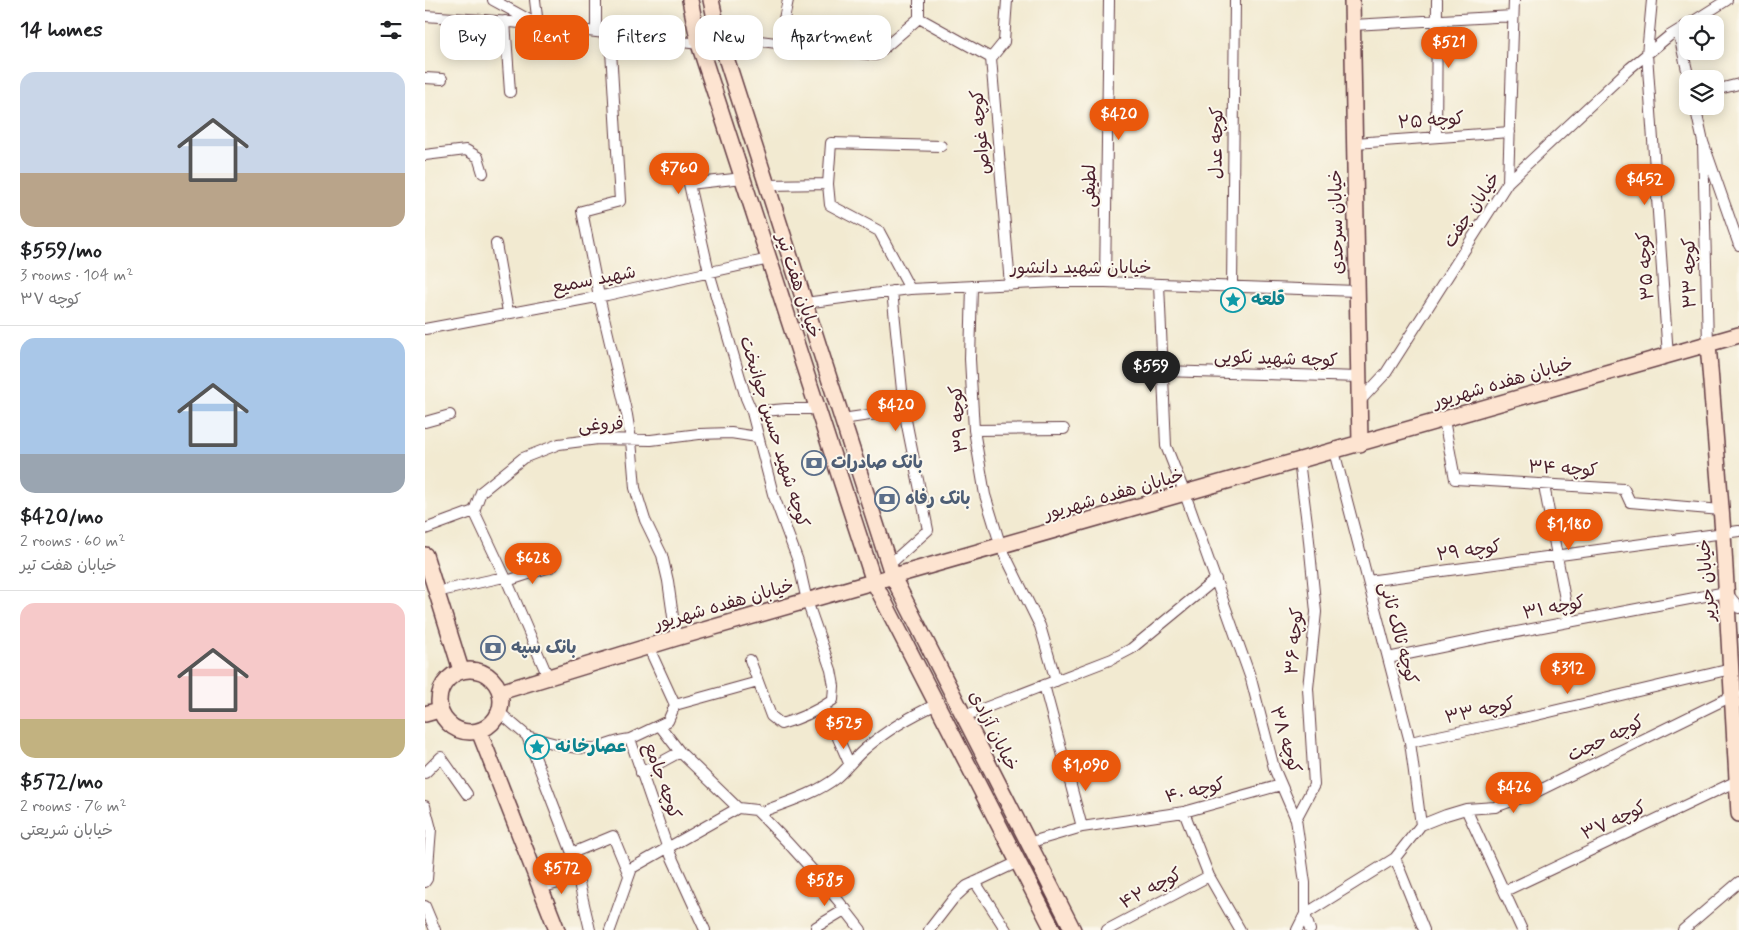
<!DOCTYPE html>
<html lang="en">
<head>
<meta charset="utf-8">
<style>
  body { margin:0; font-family:Mynerve,"Playpen Sans Arabic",sans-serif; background:#f2f2f2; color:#202124; height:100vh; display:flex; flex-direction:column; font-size:19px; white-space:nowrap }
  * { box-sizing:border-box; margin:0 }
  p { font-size:16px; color:#757577 }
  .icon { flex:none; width:28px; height:28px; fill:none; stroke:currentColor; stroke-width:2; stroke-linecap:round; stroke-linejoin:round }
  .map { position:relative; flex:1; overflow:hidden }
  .sheet { display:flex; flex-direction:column; background:#fff; width:425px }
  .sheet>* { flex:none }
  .hud { position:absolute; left:15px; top:15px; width:475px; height:45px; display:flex; gap:10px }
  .fabs { position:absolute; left:1254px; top:15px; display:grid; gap:10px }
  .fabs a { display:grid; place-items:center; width:45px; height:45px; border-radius:10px; background:#fff; box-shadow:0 2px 12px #0003; font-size:25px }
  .price { position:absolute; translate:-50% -42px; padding:0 11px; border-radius:18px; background:#ea580c; color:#fff; font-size:16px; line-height:32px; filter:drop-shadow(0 1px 2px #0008) }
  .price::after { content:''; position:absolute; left:50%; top:30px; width:15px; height:11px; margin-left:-8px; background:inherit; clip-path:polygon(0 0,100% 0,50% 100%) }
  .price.active { background:#222; color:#fff }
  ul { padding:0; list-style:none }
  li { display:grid; align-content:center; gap:10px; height:265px; padding:0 20px }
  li+li { border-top:1px solid #e0e0e0 }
  li span { display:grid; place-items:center; height:155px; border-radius:15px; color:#555 }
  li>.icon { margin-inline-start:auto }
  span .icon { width:90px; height:90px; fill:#fffc; stroke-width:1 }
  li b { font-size:21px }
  h2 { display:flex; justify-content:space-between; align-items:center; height:60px; padding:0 20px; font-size:21px }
  .tag { padding:0 18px; border-radius:15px; background:#fff; box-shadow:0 2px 12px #0003; font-size:18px; line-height:45px }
  .tag.active { background:#ea580c; color:#fff }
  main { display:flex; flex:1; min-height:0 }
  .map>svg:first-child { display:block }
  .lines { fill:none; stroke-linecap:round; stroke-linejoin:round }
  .street-casing { stroke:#633d44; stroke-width:12 }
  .secondary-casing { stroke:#633d44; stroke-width:18 }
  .street { stroke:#fff; stroke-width:10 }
  .secondary { stroke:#fde4d1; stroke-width:15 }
  .labels { text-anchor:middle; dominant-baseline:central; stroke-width:4; stroke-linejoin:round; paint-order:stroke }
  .street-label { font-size:18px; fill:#4a1f2b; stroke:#fbf7ec }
  .culture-label { font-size:18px; font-weight:bold; fill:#0d838f; stroke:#fbf7ec; text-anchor:start }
  .service-label { font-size:18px; font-weight:bold; fill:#4e5e75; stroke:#fbf7ec; text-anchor:start }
</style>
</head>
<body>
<main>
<section class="sheet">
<h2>14 homes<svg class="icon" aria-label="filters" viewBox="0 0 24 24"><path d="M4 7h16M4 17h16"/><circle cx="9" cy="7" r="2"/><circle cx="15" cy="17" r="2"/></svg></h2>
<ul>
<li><span style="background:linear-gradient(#c9d6e8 65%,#b9a48a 0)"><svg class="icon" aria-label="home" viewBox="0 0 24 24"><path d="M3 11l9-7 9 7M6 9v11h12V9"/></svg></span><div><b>$559/mo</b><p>3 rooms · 104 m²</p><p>کوچه ۳۷</p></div></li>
<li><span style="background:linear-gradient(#a9c7e8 75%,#9aa5b1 0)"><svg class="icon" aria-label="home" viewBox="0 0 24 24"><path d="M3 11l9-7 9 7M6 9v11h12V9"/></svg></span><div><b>$420/mo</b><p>2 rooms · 60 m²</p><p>خیابان هفت تیر</p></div></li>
<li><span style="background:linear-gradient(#f6c9c9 75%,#c2b280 0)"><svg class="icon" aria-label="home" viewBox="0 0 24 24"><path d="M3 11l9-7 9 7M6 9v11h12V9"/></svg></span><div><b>$572/mo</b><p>2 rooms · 76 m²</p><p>خیابان شریعتی</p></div></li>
</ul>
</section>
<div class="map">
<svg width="1314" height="930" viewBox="0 0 1314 930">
  <rect width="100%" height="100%" fill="#fbf7ec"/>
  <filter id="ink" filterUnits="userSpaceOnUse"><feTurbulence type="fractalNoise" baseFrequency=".02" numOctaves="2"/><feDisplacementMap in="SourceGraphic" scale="10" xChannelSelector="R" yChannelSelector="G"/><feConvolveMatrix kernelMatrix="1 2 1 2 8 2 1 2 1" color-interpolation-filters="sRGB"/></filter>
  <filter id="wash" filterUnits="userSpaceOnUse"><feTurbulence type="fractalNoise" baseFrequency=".0096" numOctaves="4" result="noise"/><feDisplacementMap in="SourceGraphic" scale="20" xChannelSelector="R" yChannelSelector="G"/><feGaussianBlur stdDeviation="1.12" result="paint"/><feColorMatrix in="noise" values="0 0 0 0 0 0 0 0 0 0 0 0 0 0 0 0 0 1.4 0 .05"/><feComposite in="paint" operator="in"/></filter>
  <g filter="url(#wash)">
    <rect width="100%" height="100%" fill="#f2ead1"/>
  </g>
  <g filter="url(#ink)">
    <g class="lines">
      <defs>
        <path id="street" d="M68,0L108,22
          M110,0L113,25
          M494,0V18
          M1227,0L1222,54L1243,356
          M0,16L86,22L274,44
          M494,18L566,58L585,285
          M80,21L85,92
          M1264,24L1302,0
          M928,25L1088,16
          M1253,31L1264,79
          M171,32V0
          M185,34L195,201L157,211L174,296L202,415L206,440L210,488L220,520L237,555L243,581L251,638
          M294,36L451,55L494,18
          M354,43L363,0
          M566,58L579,42L582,0
          M0,78L17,79
          M1290,90L1314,84
          M1270,106L1278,142L1314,245
          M1011,137L1012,0
          M1278,142L1283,344
          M930,143L1085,132
          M0,155L41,150L53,157L58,173
          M318,178L264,184L284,272L321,398L327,412L348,494L373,561L382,601L406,670L409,686L408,700C392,711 374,719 356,724L346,716L325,660
          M1083,182L1089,0
          M342,185L403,184
          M71,244L83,312
          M680,282L684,0
          M734,284L741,446L760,494L826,679L849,768L871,819L880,883V914L885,930
          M547,286L545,359L549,430L560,495L576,547L615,626L631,681
          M807,287L810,0
          M485,289L454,231L405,205L403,184L406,143L516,146
          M380,303L485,289L634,282H680L932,291
          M0,329L182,295L344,259
          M738,371L934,377
          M934,402L961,373L1083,182L1205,68L1244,36L1262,25
          M327,412L361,409H393
          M417,419L479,410
          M1019,420L1030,479L1199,489L1205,502L1296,510
          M0,422L25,415
          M549,430L639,429
          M909,451L985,742L996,825
          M1119,485L1144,621
          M49,511L56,492L98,458L134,444L173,439L226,440L274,434L306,433L332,437
          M49,511L82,581L123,677
          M0,529L49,511
          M464,565L503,530L479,410L467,291
          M82,581L128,566
          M943,581L1314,531
          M11,592L79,577
          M963,658L1060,638L1301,592L1314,608
          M619,685L657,827L759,812L856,785
          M250,705L333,682
          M399,706L424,763
          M74,712L102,736L147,853L165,930
          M539,716L687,659L706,649L791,579
          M102,736C125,742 151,752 175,747C185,744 194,740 205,739L243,849L280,930
          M205,739L243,721L250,705L223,646
          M985,742L1090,720L1306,669
          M0,773L16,757L42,794
          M216,773L255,752
          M0,806L6,829L2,879L0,882
          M313,808L331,810L334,813C372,851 404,887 436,930
          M1041,809L1097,930
          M759,812L784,876L815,930
          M334,813C359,803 389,795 411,778C421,770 430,757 441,748C462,730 486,716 512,704
          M871,819L889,785L883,688L891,612L883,531L874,461
          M603,843L657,827
          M147,853L188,836L204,875
          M970,858L999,930
          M550,882L581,930
          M115,888L152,878
          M1080,891L1314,780
          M0,906L10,930
          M391,927L421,909
          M185,930L207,868L313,808L255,752L235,726
          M504,930L528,899L542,886L593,862
          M682,930L784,876
          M872,930L880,914L970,858L996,825L1021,815L1041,809L1070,807L1109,793L1311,694
          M1258,930L1314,882"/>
        <path id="secondary" d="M265,0L274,44L449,582L628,930
          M286,0L294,36L468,577L648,930
          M927,0L935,444
          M1283,344L1298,533L1314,814
          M0,555L36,670
          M14 701a31 31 0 1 1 62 0a31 31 0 1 1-62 0Z
          M75,692L251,638L1314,335
          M0,714L14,710
          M54,731L132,930"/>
      </defs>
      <!-- street casing -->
      <use href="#street" class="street-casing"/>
      <!-- secondary casing -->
      <use href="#secondary" class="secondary-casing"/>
      <!-- street -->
      <use href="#street" class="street"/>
      <!-- secondary -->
      <use href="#secondary" class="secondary"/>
    </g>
  </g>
  <!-- icons -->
  <defs>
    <symbol id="sight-ring" viewBox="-11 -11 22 22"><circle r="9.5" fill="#fbf7ec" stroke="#0f9aa8" stroke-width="1.5"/><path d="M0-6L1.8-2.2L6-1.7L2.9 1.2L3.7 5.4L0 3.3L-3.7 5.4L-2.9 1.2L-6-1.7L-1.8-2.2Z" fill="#0f9aa8"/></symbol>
    <symbol id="bank-ring" viewBox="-11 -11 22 22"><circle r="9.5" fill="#fbf7ec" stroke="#5c6f8a" stroke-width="1.5"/><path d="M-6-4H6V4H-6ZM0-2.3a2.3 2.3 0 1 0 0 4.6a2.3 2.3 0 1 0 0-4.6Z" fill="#5c6f8a"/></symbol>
  </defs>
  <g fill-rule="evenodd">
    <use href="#sight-ring" x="794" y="286" width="28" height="28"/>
    <use href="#bank-ring" x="375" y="449" width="28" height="28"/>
    <use href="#bank-ring" x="448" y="485" width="28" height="28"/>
    <use href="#bank-ring" x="54" y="634" width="28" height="28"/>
    <use href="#sight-ring" x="98" y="733" width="28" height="28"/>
  </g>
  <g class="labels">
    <!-- street labels -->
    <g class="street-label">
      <text transform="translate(1006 121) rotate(-4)">کوچه ۲۵</text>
      <text transform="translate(556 132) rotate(-95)">کوچه غواص</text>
      <text transform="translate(792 143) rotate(-89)">کوچه عدل</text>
      <text transform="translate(665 186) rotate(-89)">لطیفی</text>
      <text transform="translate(1047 210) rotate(-56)">خیابان چفت</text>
      <text transform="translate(912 222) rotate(-91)">خیابان سرحدی</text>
      <text transform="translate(1221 266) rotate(-94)">کوچه ۳۵</text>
      <text x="656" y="268">خیابان شهید دانشور</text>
      <text transform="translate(1265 273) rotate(-91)">کوچه ۳۳</text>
      <text transform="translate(169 280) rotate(-11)">شهید سمیع</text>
      <text transform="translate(373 286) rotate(72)">خیابان هفت تیر</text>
      <text transform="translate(851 359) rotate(2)">کوچه شهید نکویی</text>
      <text transform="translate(1078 383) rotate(-16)">خیابان هفده شهریور</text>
      <text transform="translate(534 419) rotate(-95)">کوچه ۳۹</text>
      <text transform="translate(176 425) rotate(-2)">فروغی</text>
      <text transform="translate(349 432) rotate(73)">کوچه شهید حسین جوانبخت</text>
      <text transform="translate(1138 469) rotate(3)">کوچه ۳۴</text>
      <text transform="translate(689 495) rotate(-16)">خیابان هفده شهریور</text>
      <text transform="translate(1044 551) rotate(-8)">کوچه ۲۹</text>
      <text transform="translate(1282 580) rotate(-94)">خیابان حریر</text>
      <text transform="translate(299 605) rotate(-16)">خیابان هفده شهریور</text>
      <text transform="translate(1129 608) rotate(-11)">کوچه ۳۱</text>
      <text transform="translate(973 633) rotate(75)">کوچه ثالک ثانی</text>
      <text transform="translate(870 641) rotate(-85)">کوچه ۳۶</text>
      <text transform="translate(1055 711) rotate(-12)">کوچه ۳۳</text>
      <text transform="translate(568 731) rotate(63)">خیابان آزادی</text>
      <text transform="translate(1181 739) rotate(-26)">کوچه حجت</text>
      <text transform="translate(860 740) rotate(73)">کوچه ۳۸</text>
      <text transform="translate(237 781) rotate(71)">کوچه جامع</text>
      <text transform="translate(770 791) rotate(-13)">کوچه ۴۰</text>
      <text transform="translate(1189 821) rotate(-25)">کوچه ۳۷</text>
      <text transform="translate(726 889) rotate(-28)">کوچه ۴۲</text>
    </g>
    <!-- culture labels -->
    <g class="culture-label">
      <text x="826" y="300">قلعه</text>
      <text x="130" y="747">عصارخانه</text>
    </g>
    <!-- service labels -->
    <g class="service-label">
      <text x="406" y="463">بانک صادرات</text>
      <text x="480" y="499">بانک رفاه</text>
      <text x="86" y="648">بانک سپه</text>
    </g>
  </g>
</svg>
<div class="fabs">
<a><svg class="icon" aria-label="locate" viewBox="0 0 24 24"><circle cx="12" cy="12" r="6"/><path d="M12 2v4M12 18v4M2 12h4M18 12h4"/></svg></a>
<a><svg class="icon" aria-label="layers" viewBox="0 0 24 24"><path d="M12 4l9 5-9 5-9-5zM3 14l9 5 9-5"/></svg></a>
</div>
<b class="price" style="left:1024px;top:69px">$521</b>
<b class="price" style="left:694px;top:141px">$420</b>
<b class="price" style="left:254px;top:195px">$760</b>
<b class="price" style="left:1220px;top:206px">$452</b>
<b class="price active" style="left:726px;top:393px">$559</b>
<b class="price" style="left:471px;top:432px">$420</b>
<b class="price" style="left:1144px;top:551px">$1,180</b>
<b class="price" style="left:108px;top:585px">$628</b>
<b class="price" style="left:1143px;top:695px">$312</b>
<b class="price" style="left:419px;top:750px">$525</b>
<b class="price" style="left:661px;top:792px">$1,090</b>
<b class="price" style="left:1089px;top:814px">$426</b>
<b class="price" style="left:137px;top:895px">$572</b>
<b class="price" style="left:400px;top:907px">$585</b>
<div class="hud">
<a class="tag">Buy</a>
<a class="tag active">Rent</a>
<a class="tag">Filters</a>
<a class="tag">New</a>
<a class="tag">Apartment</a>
</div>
</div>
</main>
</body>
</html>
